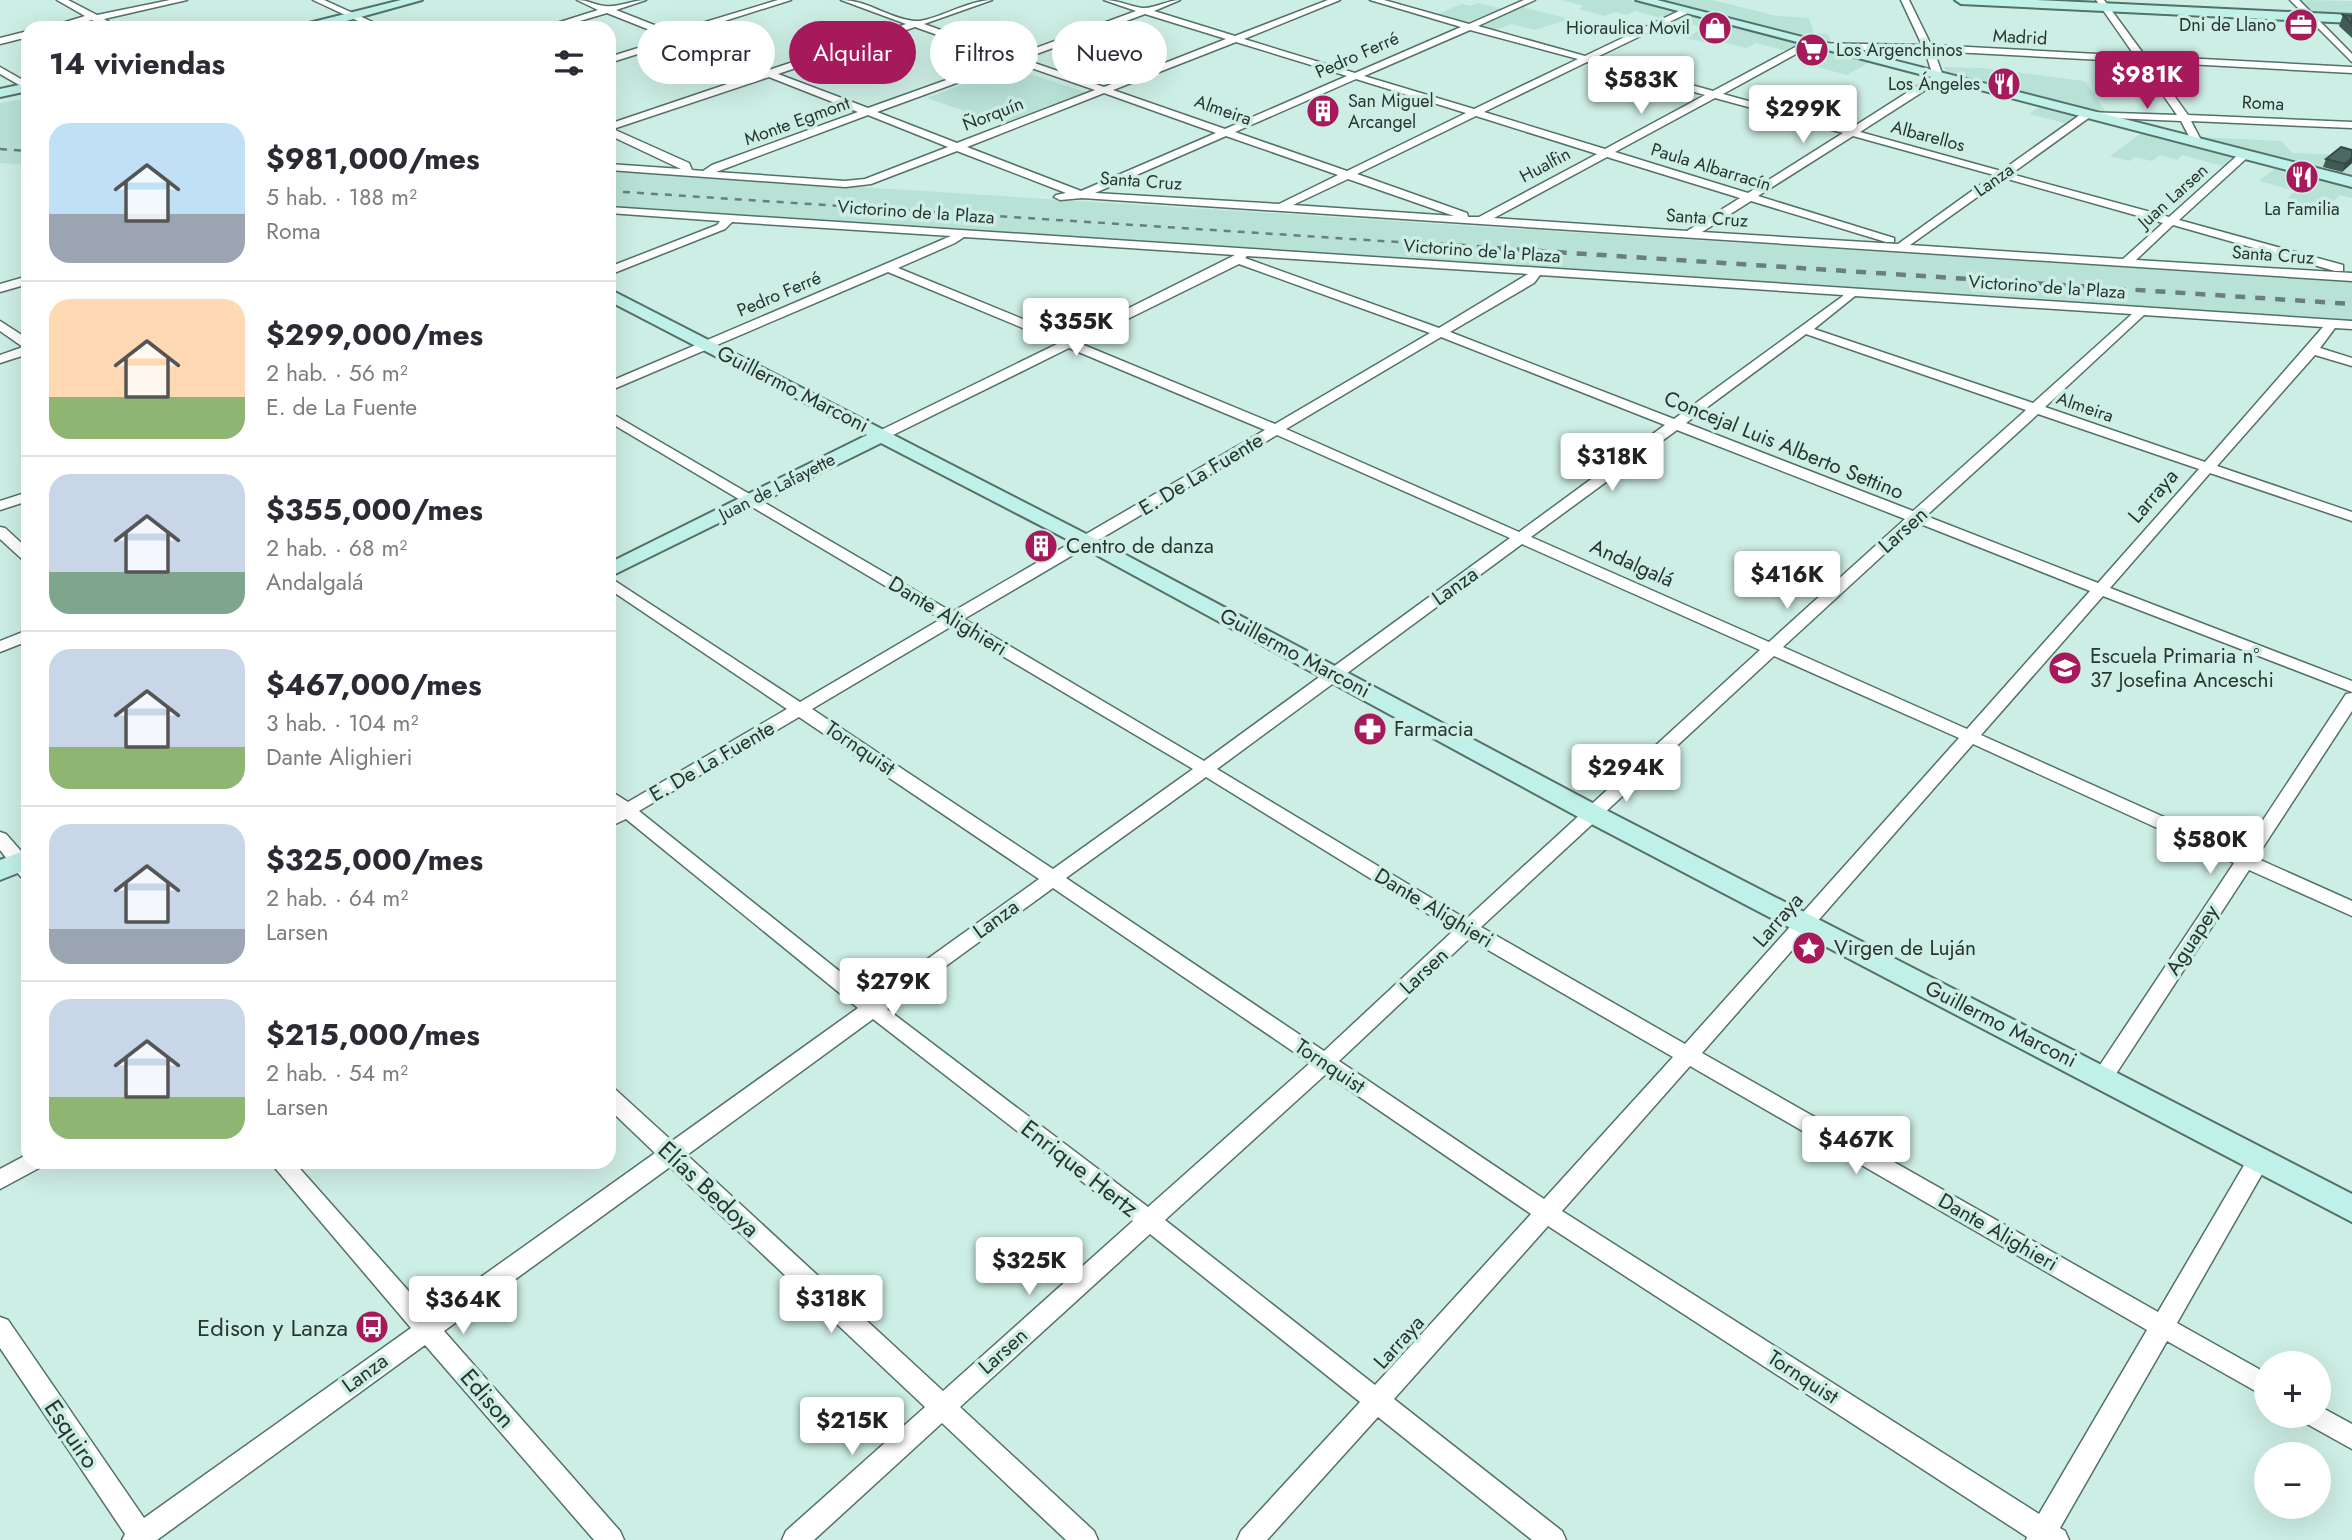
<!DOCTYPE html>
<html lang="es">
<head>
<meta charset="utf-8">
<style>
  body { margin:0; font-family:Jost,sans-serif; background:#f2f2f3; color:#2b2b33; height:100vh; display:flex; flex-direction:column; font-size:26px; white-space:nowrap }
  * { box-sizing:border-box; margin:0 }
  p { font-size:23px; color:#7c7c81 }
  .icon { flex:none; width:38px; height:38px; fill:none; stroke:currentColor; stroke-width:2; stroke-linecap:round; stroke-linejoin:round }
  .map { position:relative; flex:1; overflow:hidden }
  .panel { position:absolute; left:21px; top:21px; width:595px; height:1148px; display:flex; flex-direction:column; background:#fff; border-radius:21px; box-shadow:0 7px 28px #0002 }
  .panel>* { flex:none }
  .top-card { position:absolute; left:637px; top:21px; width:665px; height:63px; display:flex; gap:14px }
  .controls { position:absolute; left:2254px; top:1351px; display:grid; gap:14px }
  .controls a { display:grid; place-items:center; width:77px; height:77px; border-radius:50%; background:#fff; box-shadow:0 7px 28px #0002; font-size:35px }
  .price { position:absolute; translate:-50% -60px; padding:0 16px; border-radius:7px; background:#fff; color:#222; font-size:23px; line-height:46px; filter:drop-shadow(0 2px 4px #0008) }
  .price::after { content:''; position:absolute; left:50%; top:42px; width:21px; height:16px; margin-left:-10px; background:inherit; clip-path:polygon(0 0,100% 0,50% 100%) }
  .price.current { background:#a6195b; color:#fff }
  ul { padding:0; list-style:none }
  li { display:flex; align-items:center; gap:21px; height:175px; padding:0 28px }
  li+li { border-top:2px solid #e1e1e2 }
  li span { display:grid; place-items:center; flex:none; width:196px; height:140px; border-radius:21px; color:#555 }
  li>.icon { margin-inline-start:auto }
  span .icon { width:84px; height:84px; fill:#fffc; stroke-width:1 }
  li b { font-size:30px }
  h2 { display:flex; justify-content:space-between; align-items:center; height:84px; padding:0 28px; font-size:30px }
  .tag { padding:0 24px; border-radius:32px; background:#fff; box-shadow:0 7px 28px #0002; font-size:24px; line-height:63px }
  .tag.current { background:#a6195b; color:#fff }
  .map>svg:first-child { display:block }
  .built { fill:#b9e2d7 }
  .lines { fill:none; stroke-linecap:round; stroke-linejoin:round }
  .street-casing { stroke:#537069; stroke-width:3 }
  .secondary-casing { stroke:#537069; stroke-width:4 }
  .street { fill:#fff; fill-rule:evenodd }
  .secondary { fill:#c0f1e9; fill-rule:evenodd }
  .rail-far1 { stroke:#6a7f79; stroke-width:2.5; stroke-dasharray:7 7; stroke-linecap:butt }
  .rail { stroke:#6a7f79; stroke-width:4.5; stroke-dasharray:10 10; stroke-linecap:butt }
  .wall { fill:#415a54 }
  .shaded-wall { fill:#354a45 }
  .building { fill:#4c6962; stroke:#354a45; stroke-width:2 }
  .labels { text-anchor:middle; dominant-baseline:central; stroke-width:7; stroke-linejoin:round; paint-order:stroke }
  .far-poi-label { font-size:18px; fill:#283531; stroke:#cdeee5; text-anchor:end }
  .far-street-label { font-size:18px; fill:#283531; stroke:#cdeee5 }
  .street-label { font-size:21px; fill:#283531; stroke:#cdeee5 }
  .poi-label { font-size:21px; fill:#283531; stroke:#cdeee5; text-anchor:start }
  .near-street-label { font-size:24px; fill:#283531; stroke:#cdeee5 }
  .near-poi-label { font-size:24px; fill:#283531; stroke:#cdeee5; text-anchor:end }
</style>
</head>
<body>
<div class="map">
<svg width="2352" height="1540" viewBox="0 0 2352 1540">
  <rect width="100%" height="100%" fill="#cdeee5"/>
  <!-- built -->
  <path class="built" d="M1561,0H1630L1674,13L1664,19L1635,11L1627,15L1615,12L1605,16L1578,9L1584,6Z
    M1652,0H1712L1777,16L1809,18L1814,33L1828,34L1831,42L1817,41Z
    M2301,0L2352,1V16L2314,14Z
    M1478,3L1503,9L1467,23L1435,15L1462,4L1471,6Z
    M1523,7L1569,19L1535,30L1511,24L1494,31L1479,27Z
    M1683,16H1693L1794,42L1797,45L1787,51L1756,43L1746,48L1719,41L1712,44L1685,38L1704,28L1675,20Z
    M1806,49H1821L1870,62L1847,75L1817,67L1826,61L1797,54Z
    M1008,67L1085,92L1004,125L927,98Z
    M1944,67L1982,68L2085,81L2105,111H2092L1948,74Z
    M28,98V165L0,163V103Z
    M2042,105L2070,113L2075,119L2068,124L2029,114Z
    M2144,131L2233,155V157L2223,166L2182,155L2177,160L2160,155L2152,161L2135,157L2129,161L2110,156Z
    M2200,137L2282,141L2292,153L2352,155V179L2205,141Z
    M2278,166L2352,184V198L2340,195L2323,212L2285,201L2295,191L2259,181Z
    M609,171L2352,282V321L609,206Z"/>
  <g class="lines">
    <defs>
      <path id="street" d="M57,0H68L97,15L170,0H187L104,19L119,28H107L92,20L62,28H46L85,16Z
        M313,0H324L386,28H373Z
        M577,0C588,0 595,5 605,6C617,8 633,0 646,0L616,10L672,32L778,0H791L680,35L769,70L906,24L841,0C867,0 888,18 914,21C931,23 968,0 992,0L924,24L1014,56L1136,11L1104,0C1118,0 1129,6 1142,8C1154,9 1168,0 1180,0L1154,11L1235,36L1328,0H1340L1244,39L1355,73L1461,27L1370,0H1384L1469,24L1524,0H1535L1478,26L1585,56L1685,8L1688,9V13L1595,58L1713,91L1803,43L1922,45L1901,0H1909L1931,45L2135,56L2096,0H2104L2145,56L2352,67V73L2150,62L2188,115L2352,122V128L2191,121L2202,142L2197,145L2192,142L2181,121L2090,117L2011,174L2169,217L2240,153H2248V157L2179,220L2343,265V271H2335L2173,225L2136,260L2352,273V281L1082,198L1060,200L1054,197L1056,195L1066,193L957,151L871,184L845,187L609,170V164L681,169L609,135V124L760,73L679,41L609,63V57L670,38L607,13L556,28H541L598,10ZM1145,14L1226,39L1104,87L1023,59ZM915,27L1005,59L868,108L778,74ZM1470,30L1578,59L1474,109L1364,76ZM1236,42L1347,76L1225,129L1113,90ZM1805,49L1925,51L1933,76L1850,129L1723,94ZM1934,51L2140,62L2177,115L2084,112L2001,171L1860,132L1938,82L1943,76ZM1014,62L1095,90L957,143L877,112ZM1587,62L1705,95L1605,149L1484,112ZM769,77L858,112L712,165L703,171L692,170L689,163L613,129ZM1356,79L1466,113L1347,171L1235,132ZM1104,93L1216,133L1081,191L967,147ZM1715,98L1843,133L1748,193L1615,152ZM868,115L948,147L865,179L845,181L716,172ZM1476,116L1597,154L1479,217H1468L1467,213L1357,174ZM1226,136L1338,175L1279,204L1095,193ZM1853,136L1994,175L1898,244L1702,232L1751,201L1886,242H1894V238L1758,196ZM1607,157L1740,198L1687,231L1494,218ZM2004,178L2163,223L2123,259L1910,245ZM1348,179L1454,216L1293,205Z
        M2290,0H2299L2352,54V62Z
        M28,31V37L0,44V38Z
        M0,67L28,83V90L0,74Z
        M609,207L2352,321V329L2335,328L2320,348L2352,358V366L2315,355L2217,466L2352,512V521L2210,473L2110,588L2352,681V692L2103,596L1981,735L2242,852L2346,694L2352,693V711L2256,858L2352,901V916L2249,870L2110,1083L2103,1085L2096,1083L2093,1077L2096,1071L2234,863L1973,744L1702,1053L2158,1312L2250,1155L2258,1152L2266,1155L2269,1161L2266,1167L2177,1323L2266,1373V1397L2167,1341L2060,1528L2065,1531L2069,1540H2026L2027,1537L1548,1226L1394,1399L1562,1531L1566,1540H1532L1378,1417L1267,1540H1237L1241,1531L1360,1402L1150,1234L960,1407L1094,1531L1098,1540H1066L942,1423L814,1540H782L786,1531L925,1407L670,1167L444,1331L620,1531L624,1540H594L425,1345L157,1540H122L125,1534L0,1348V1317L8,1320L144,1518L411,1328L270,1162H294L429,1314L655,1153L609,1109V1088L616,1090L672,1141L858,1008L626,819L609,827V813L614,810L609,805V790L628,802L787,709L609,589V577L800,702L941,619L609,422V412L952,612L1265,430L1069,348L887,438H877V432L1059,343L888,272L609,391V382L951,236L732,222L725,229L609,275V267L717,225L720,221L609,213ZM964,237L1235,255L1069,338L898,268L955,243ZM1247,256L1528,274L1439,328L1245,258ZM1239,264L1430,333L1275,424L1079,343ZM1540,275L1843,295V296L1674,419L1450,332L1534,283ZM1855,296L2132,314L2033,403L1814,329ZM2144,315L2323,327L2205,462L2045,407ZM1806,334L2026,410L1913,511L1686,423ZM1441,337L1665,425L1519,532L1286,429ZM2038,414L2199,469L2098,583L1926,516ZM1677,430L1905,519L1769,642L1531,537ZM1277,435L1510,538L1204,761L964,619ZM1918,523L2090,591L1967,729L1783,647ZM1522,544L1760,650L1466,919L1217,769ZM952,626L1193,769L1053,869L812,709ZM1774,656L1959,738L1685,1044L1481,927ZM799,717L1039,879L873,998L639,811ZM1206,777L1454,930L1324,1051L1066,878ZM1053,888L1310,1063L1148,1207L887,1009ZM1469,939L1673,1057L1544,1199L1339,1061ZM873,1019L1133,1221L943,1391L687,1155ZM1690,1066L2147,1330L2039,1514L1562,1211ZM1326,1074L1531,1214L1375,1385L1165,1220Z
        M28,276V284L0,292V284Z
        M0,321L28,339V354L0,363V355L23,347L0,331Z
        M28,492V501L0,510V501Z
        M0,527L5,528L28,549V562L23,560L0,539Z
        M28,630V641L0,652V641Z
        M0,832L6,834L28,859V879L21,877L0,850Z
        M28,1154V1162H42L39,1168L0,1189V1169Z
        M2319,1406L2352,1424V1449L2307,1424L2304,1416H2319Z"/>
      <path id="secondary" d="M401,0H422L321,28H300L301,25Z
        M1636,0H1657L2352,177V187Z
        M1955,0H2037L2352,15V23L1961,4Z
        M28,83V91L0,97V89Z
        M609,289L1094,538L1600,807L2352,1194V1222L1582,819L1080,546L881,443L609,577V563L867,435L609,301Z
        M28,849V869L0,880V860Z"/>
    </defs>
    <!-- street casing -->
    <use href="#street" class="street-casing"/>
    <!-- secondary casing -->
    <use href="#secondary" class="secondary-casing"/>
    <!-- street -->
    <use href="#street" class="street"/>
    <!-- secondary -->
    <use href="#secondary" class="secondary"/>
    <!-- rail-far1 -->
    <path class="rail-far1" d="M0,149L28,151
      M609,191L1444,245"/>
    <!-- rail -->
    <path class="rail" d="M1417,243L2352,304"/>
  </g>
  <!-- wall -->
  <path class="wall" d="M2343,15L2352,16V38L2339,26Z
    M2352,150V163L2342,172L2323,167L2326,159Z"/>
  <!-- shaded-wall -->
  <path class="shaded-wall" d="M2352,158V163L2342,172L2345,164Z"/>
  <!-- building -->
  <path class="building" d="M2343,15L2352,16V24Z
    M2341,147L2352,150V158L2345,164L2326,159Z"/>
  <!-- icons -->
  <defs>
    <symbol id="office-disc" viewBox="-11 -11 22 22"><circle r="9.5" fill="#a6195b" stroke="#cdeee5"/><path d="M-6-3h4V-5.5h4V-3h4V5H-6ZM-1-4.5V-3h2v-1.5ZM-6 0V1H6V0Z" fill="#fff"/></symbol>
    <symbol id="shop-disc" viewBox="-11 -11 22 22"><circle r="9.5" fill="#a6195b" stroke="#cdeee5"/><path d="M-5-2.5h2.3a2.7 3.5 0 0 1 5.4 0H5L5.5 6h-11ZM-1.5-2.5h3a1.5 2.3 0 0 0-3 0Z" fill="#fff"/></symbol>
    <symbol id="supermarket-disc" viewBox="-11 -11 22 22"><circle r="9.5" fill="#a6195b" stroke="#cdeee5"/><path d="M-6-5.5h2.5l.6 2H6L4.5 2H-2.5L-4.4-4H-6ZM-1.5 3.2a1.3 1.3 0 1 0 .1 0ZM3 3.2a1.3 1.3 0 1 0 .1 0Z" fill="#fff"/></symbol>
    <symbol id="restaurant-disc" viewBox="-11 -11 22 22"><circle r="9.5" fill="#a6195b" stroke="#cdeee5"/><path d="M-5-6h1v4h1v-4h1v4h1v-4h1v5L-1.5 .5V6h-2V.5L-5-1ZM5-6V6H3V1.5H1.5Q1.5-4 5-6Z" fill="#fff"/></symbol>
    <symbol id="building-disc" viewBox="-11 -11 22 22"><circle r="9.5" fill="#a6195b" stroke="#cdeee5"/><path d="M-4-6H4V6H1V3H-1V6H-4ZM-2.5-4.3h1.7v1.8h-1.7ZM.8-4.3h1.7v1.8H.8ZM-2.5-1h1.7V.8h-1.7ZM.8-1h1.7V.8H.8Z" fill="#fff"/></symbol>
    <symbol id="school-disc" viewBox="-11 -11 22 22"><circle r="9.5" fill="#a6195b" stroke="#cdeee5"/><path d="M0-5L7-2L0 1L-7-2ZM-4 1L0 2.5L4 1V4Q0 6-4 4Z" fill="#fff"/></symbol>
    <symbol id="pharmacy-disc" viewBox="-11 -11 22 22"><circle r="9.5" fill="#a6195b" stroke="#cdeee5"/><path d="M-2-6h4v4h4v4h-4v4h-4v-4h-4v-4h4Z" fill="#fff"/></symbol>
    <symbol id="sight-disc" viewBox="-11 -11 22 22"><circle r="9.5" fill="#a6195b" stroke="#cdeee5"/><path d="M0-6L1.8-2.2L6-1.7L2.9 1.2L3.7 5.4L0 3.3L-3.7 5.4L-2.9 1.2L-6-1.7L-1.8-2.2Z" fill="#fff"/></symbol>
    <symbol id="bus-disc" viewBox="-11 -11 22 22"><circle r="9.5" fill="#a6195b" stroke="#cdeee5"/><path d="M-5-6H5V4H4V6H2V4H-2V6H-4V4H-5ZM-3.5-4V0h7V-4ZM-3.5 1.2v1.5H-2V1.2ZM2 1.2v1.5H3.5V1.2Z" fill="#fff"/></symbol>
  </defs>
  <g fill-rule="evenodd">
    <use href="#office-disc" x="2282" y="6" width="38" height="38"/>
    <use href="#shop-disc" x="1696" y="9" width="38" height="38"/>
    <use href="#supermarket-disc" x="1793" y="31" width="38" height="38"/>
    <use href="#restaurant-disc" x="1985" y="65" width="38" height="38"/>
    <use href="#building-disc" x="1304" y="92" width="38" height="38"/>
    <use href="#restaurant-disc" x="2283" y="158" width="38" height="38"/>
    <use href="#building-disc" x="1022" y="527" width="38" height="38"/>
    <use href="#school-disc" x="2046" y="649" width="38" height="38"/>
    <use href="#pharmacy-disc" x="1351" y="710" width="38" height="38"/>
    <use href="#sight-disc" x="1790" y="929" width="38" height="38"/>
    <use href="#bus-disc" x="353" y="1308" width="38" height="38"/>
  </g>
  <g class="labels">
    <!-- far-poi labels -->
    <g class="far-poi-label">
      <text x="2276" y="25">Dni de Llano</text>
      <text x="1690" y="28">Hioraulica Movil</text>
      <text x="1836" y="50" text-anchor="start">Los Argenchinos</text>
      <text x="1980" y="84">Los Ángeles</text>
      <text x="1348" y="101" text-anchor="start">San Miguel<tspan x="1348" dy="21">Arcangel</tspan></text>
      <text x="2302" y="209" text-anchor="middle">La Familia</text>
    </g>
    <!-- far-street labels -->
    <g class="far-street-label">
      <text transform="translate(2020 37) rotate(3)">Madrid</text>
      <text transform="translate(1357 55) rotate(-24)">Pedro Ferré</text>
      <text transform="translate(2263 103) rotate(3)">Roma</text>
      <text transform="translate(1223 110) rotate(19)">Almeira</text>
      <text transform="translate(993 114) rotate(-21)">Ñorquín</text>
      <text transform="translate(797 121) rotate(-20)">Monte Egmont</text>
      <text transform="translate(1928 136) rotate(15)">Albarellos</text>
      <text transform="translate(1545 165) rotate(-28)">Hualfin</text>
      <text transform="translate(1711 167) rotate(17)">Paula Albarracín</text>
      <text transform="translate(1994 180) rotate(-35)">Lanza</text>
      <text transform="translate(1141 181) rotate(4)">Santa Cruz</text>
      <text transform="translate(2173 196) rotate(-42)">Juan Larsen</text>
      <text transform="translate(916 212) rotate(4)">Victorino de la Plaza</text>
      <text transform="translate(1707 218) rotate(4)">Santa Cruz</text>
      <text transform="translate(1482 251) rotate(4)">Victorino de la Plaza</text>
      <text transform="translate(2273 255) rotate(4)">Santa Cruz</text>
      <text transform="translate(2047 287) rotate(4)">Victorino de la Plaza</text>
      <text transform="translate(779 294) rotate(-23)">Pedro Ferré</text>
      <text transform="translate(2085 407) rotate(19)">Almeira</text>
      <text transform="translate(777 487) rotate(-27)">Juan de Lafayette</text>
    </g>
    <!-- street labels -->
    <g class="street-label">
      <text transform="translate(793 389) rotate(27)">Guillermo Marconi</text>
      <text transform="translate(1784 445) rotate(22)">Concejal Luis Alberto Settino</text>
      <text transform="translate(1201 474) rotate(-31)">E. De La Fuente</text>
      <text transform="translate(2153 496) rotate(-49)">Larraya</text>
      <text transform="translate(1903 530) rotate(-42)">Larsen</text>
      <text transform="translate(1632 563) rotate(24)">Andalgalá</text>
      <text transform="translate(1455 586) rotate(-35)">Lanza</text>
      <text transform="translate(948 616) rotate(31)">Dante Alighieri</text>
      <text transform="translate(1295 653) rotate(28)">Guillermo Marconi</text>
      <text transform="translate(860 748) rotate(34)">Tornquist</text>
      <text transform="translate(712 761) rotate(-30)">E. De La Fuente</text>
      <text transform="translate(1434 908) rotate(31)">Dante Alighieri</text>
      <text transform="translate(996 919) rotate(-36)">Lanza</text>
      <text transform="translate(1778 920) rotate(-49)">Larraya</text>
      <text transform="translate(2192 940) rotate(-57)">Aguapey</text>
      <text transform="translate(1424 971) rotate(-43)">Larsen</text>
      <text transform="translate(2001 1024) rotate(27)">Guillermo Marconi</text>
      <text transform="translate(1330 1066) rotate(34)">Tornquist</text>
      <text transform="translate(1998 1232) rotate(30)">Dante Alighieri</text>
      <text transform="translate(1399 1342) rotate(-48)">Larraya</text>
      <text transform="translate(1003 1351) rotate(-42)">Larsen</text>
      <text transform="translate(365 1373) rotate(-36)">Lanza</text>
      <text transform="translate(1803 1377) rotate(33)">Tornquist</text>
    </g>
    <!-- poi labels -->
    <g class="poi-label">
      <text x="1066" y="546">Centro de danza</text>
      <text x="2090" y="656">Escuela Primaria n°<tspan x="2090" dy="24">37 Josefina Anceschi</tspan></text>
      <text x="1394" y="729">Farmacia</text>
      <text x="1834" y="948">Virgen de Luján</text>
    </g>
    <!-- near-street labels -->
    <g class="near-street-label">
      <text transform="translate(1080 1168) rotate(38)">Enrique Hertz</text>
      <text transform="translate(709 1189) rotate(43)">Elías Bedoya</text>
      <text transform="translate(488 1398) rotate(49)">Edison</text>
      <text transform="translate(72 1434) rotate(56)">Esquiro</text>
    </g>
    <!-- near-poi labels -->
    <g class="near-poi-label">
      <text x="348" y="1327">Edison y Lanza</text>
    </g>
  </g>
</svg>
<div class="controls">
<a>+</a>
<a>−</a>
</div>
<b class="price current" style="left:2147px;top:111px">$981K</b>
<b class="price" style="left:1641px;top:116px">$583K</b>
<b class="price" style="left:1803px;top:145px">$299K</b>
<b class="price" style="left:1076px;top:358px">$355K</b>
<b class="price" style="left:1612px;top:493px">$318K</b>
<b class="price" style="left:1787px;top:611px">$416K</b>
<b class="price" style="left:1626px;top:804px">$294K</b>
<b class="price" style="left:2210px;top:876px">$580K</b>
<b class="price" style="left:893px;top:1018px">$279K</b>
<b class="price" style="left:1856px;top:1176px">$467K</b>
<b class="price" style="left:1029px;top:1297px">$325K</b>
<b class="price" style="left:831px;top:1335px">$318K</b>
<b class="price" style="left:463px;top:1336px">$364K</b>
<b class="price" style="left:852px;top:1457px">$215K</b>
<div class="top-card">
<a class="tag">Comprar</a>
<a class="tag current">Alquilar</a>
<a class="tag">Filtros</a>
<a class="tag">Nuevo</a>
</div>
<section class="panel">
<h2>14 viviendas<svg class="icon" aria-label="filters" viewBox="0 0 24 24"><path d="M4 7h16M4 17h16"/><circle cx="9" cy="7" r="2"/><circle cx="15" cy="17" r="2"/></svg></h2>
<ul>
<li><span style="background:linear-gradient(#bfe0f5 65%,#9aa5b1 0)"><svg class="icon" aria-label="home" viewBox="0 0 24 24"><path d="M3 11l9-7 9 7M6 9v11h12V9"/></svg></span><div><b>$981,000/mes</b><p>5 hab. · 188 m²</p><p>Roma</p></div></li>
<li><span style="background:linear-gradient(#ffd9b3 70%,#8fb573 0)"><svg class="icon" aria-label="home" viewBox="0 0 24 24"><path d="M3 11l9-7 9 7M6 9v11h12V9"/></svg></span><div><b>$299,000/mes</b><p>2 hab. · 56 m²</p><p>E. de La Fuente</p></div></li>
<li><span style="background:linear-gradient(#c9d6e8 70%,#7fa58c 0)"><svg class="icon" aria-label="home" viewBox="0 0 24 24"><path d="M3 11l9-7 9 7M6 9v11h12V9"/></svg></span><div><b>$355,000/mes</b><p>2 hab. · 68 m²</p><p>Andalgalá</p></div></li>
<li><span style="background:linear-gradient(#c9d6e8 70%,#8fb573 0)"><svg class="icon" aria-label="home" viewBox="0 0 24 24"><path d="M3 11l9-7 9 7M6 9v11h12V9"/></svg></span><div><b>$467,000/mes</b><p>3 hab. · 104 m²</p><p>Dante Alighieri</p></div></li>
<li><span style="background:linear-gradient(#c9d6e8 75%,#9aa5b1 0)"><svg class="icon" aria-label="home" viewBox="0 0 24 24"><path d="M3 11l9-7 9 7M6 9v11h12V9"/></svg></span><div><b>$325,000/mes</b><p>2 hab. · 64 m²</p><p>Larsen</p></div></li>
<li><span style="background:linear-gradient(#c9d6e8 70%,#8fb573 0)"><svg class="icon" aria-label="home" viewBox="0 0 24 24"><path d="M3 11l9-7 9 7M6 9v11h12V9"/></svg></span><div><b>$215,000/mes</b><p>2 hab. · 54 m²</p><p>Larsen</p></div></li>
</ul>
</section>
</div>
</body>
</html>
